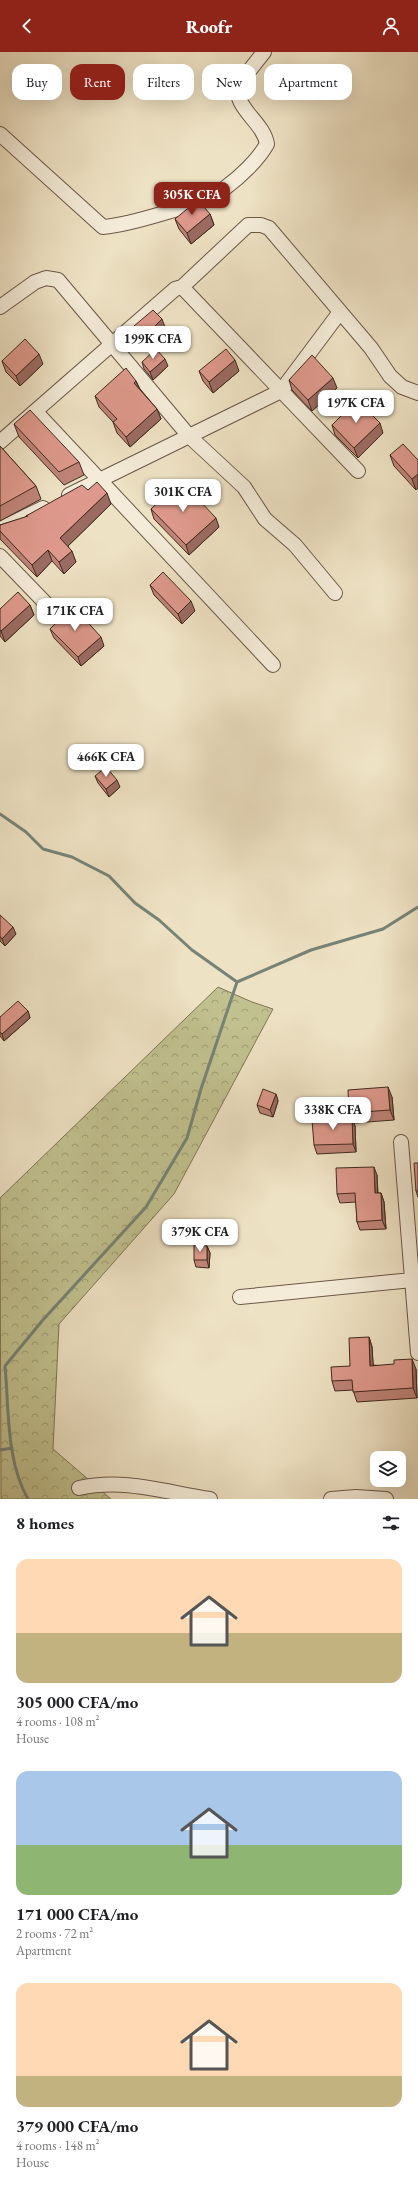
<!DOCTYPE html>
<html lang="en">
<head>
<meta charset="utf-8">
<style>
  body { margin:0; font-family:"EB Garamond",serif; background:#f6f6f6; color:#202124; height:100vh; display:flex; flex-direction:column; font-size:15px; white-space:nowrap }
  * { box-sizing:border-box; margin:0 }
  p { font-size:13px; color:#757577 }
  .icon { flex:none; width:22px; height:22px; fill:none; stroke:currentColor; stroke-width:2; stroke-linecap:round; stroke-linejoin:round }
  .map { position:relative; height:1447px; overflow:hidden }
  .side { display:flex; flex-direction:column; background:#fff; flex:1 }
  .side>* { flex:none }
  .guide { position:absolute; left:12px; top:12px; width:394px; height:36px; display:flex; gap:8px }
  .buttons { position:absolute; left:370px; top:1399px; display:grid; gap:8px }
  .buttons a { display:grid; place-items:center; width:36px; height:36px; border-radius:8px; background:#fff; box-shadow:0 4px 16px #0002; font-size:20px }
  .price { position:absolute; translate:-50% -34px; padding:0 9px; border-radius:8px; background:#fff; color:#222; font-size:13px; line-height:26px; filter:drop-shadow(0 1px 2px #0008) }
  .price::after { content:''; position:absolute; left:50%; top:24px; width:12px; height:9px; margin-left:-6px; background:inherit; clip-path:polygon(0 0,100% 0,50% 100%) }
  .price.active { background:#8f2418; color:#fff }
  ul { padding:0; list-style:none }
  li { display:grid; align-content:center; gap:8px; height:212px; padding:0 16px }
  li span { display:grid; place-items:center; height:124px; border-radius:12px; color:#555 }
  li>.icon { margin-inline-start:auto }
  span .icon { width:72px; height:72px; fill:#fffc; stroke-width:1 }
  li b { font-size:17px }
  h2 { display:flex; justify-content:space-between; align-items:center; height:48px; padding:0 16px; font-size:17px }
  .pill { padding:0 14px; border-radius:12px; background:#fff; box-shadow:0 4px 16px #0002; font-size:14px; line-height:36px }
  .pill.active { background:#8f2418; color:#fff }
  header { display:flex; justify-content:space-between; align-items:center; height:52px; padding:0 16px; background:#8f2418; color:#fff; font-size:18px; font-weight:800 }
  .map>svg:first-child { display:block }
  .forest { fill:url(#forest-crowns); stroke:#807656 }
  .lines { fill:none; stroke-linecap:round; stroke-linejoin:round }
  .stream { stroke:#768376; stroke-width:3 }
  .minor-casing { stroke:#6c5848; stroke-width:16 }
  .minor { stroke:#f4ecd9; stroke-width:14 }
  .wall { fill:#bf8478; stroke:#402a1e }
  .shaded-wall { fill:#9b6b62; stroke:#402a1e }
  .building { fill:#de998c; stroke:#402a1e }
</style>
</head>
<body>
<header><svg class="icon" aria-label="back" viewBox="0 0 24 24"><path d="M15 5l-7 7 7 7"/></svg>Roofr<svg class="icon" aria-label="person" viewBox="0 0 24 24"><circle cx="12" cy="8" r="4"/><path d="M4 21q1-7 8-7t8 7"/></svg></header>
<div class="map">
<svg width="418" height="1447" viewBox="0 0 418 1447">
  <defs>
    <pattern id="forest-crowns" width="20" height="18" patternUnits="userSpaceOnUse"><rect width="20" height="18" fill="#c1c18f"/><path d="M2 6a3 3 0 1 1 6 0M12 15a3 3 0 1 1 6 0" fill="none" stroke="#9e9d74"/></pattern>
  </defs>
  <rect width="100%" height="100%" fill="#eee2c4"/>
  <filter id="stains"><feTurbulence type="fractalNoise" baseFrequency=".005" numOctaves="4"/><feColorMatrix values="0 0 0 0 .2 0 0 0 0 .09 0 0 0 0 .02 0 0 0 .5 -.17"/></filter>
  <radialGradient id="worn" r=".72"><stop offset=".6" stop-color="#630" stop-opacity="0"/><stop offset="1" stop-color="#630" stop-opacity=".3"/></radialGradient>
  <!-- forest -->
  <path class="forest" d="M218,935L252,950L273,957L174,1142L59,1272L53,1397L111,1447H1L0,1146Z"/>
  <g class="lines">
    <!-- stream -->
    <path class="stream" d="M0,762L26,780L43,797L72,805L109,824L135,851L159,868L192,898L237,930
      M0,1398L12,1396
      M28,1447C6,1409 9,1357 5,1314L42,1269L146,1155L187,1086L201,1037L237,930L311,898L383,877L418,855"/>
    <defs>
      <path id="minor" d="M0,82L103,175C127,173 207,151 225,136C240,125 258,108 267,92C263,69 234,57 238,33L264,0
        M182,235L248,173H261L269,176L371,296L390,324L402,335L418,341
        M0,255L35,230L46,226L58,228L189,384L244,435L265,467L295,493L335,541
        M36,360L273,613
        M0,390L175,237L182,235L358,419
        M69,443L281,339L340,260
        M0,477L43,456
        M0,504L57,563
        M401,1090L418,1301
        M240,1245L412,1228
        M79,1436C124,1426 164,1440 210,1447
        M331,1447L356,1445L386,1447"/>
    </defs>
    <!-- minor casing -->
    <use href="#minor" class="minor-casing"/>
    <!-- minor -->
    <use href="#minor" class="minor"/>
  </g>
  <!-- wall -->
  <path class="wall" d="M210,162L214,173L191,192L179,177L175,167Z
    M134,274L165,275L146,292L137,282Z
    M2,309L43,312L20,334L6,320Z
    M142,310L168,314L153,328L144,317Z
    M199,319H239L213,341L203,329Z
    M289,328L337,336L312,359L292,338Z
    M136,329L140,337L157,357L161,367L130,395L117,381L113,370L99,355L95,344Z
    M14,372L79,410L84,423L64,433L19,385Z
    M332,373L383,381L358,406L335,383Z
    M0,394L36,434L41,447L0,469Z
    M390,403L418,408V436L416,438L394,414Z
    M88,438L111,452L68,494L76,510L64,522L52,509L37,525L0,487V473L26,465V464Z
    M151,457L219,475L189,503L154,467Z
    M150,533L195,559L182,572L154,543Z
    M30,553L34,563L5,590L0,584V557Z
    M50,577L104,594L81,614L54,586Z
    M95,724L120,735L109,745L98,731Z
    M0,863L16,882L5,894L0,889Z
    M28,959L30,966L4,989L0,984V965Z
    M276,1042L278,1049L273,1065L260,1061L257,1053Z
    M392,1045L394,1068L354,1071L355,1074L356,1100L317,1102L314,1093L350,1065L349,1061Z
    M418,1111V1145L416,1139Z
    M377,1123L378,1141H381L384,1150L386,1177L360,1178L357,1170L356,1150L340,1151L337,1142Z
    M207,1194L210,1201L209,1216L196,1215L194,1208Z
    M369,1285L372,1295L373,1313L416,1317L417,1346L357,1350L353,1338L335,1339L332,1329L350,1314Z"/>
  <!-- shaded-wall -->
  <path class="shaded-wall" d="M210,162L214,173L191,192L187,181Z
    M162,267L165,275L146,292L144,285Z
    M39,302L43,312L20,334L16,324Z
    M165,307L168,314L153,328L150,320Z
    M235,308L239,319L213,341L209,330Z
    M333,326L337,336L312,359L308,348Z
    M136,329L140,339L134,331Z
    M157,357L161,367L130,395L126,385Z
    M380,371L383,381L358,406L354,396Z
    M418,422V436L416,438L412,427Z
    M107,441L111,452L64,498L60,486Z
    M216,466L219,475L189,503L186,493Z
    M48,498L52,509L37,525L32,513Z
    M72,499L76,510L64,522L59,510Z
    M191,549L195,559L182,572L178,562Z
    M30,553L34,563L5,590L1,579Z
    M101,585L104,594L81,614L78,605Z
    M117,728L120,735L109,745L106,737Z
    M13,875L16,882L5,894L2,887Z
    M28,959L30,966L4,989L2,982Z
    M388,1035L392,1045L394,1068L390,1058Z
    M276,1042L278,1049L273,1065L270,1058Z
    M352,1065L355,1074L356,1100L353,1092Z
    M374,1115L377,1123L378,1150L375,1141Z
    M381,1141L384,1150L386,1177L382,1168Z
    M207,1194L210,1201L209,1216L207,1208Z
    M369,1285L372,1295L374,1324L370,1314Z
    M412,1307L416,1317L417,1346L413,1336Z"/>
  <!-- building -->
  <path class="building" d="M198,148L210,162L187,181L175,167Z
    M153,258L162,267L144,285L134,274Z
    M25,287L39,302L16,324L2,309Z
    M156,297L165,307L150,320L142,310Z
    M226,297L235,308L209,330L199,319Z
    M312,303L333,326L308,348L289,328Z
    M126,316L136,329L134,331L157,357L126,385L113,370L117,367L95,344Z
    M357,348L380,371L354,396L332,373Z
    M30,358L79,410L59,420L14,372Z
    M403,392L418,408V422L412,427L390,403Z
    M0,394L36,434L0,454Z
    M181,429L216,466L186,493L151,457Z
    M97,430L107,441L60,486L72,499L59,510L48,498L32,513L0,479V473L28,464H26L82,433L88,438Z
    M163,520L191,549L178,562L150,533Z
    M18,540L30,553L1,579L0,578V557Z
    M73,554L101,585L78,605L50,577Z
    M106,715L117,728L106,737L95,724Z
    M0,863L13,875L2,887L0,884Z
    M18,949L28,959L2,982L0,980V965Z
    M388,1035L390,1058L349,1061L348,1038Z
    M263,1037L276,1042L270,1058L257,1053Z
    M352,1065L353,1092L314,1093L312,1068Z
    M414,1111H418V1139H416Z
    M374,1115L375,1141H381L382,1168L357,1170L355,1141L337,1142L336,1116Z
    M194,1193L207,1194V1208H194Z
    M369,1285L370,1314L394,1312V1308L412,1307L413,1336L353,1340L352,1328L332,1329L331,1315L350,1314L349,1286Z"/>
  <rect width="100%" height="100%" filter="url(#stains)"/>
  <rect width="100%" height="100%" fill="url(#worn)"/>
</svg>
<div class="buttons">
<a><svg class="icon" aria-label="layers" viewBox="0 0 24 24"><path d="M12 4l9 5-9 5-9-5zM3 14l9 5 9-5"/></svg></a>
</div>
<b class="price active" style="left:192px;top:164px">305K CFA</b>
<b class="price" style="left:153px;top:308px">199K CFA</b>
<b class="price" style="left:356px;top:372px">197K CFA</b>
<b class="price" style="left:183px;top:461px">301K CFA</b>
<b class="price" style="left:75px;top:580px">171K CFA</b>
<b class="price" style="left:106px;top:726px">466K CFA</b>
<b class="price" style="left:333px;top:1079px">338K CFA</b>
<b class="price" style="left:200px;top:1201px">379K CFA</b>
<div class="guide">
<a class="pill">Buy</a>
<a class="pill active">Rent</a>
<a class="pill">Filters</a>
<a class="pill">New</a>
<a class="pill">Apartment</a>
</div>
</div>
<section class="side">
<h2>8 homes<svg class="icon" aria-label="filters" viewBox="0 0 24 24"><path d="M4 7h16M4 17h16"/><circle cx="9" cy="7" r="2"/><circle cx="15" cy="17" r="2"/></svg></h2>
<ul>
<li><span style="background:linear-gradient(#ffd9b3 60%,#c2b280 0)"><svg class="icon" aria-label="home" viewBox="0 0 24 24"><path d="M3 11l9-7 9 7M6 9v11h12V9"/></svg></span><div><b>305 000 CFA/mo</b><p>4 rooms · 108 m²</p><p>House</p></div></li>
<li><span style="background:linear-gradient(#a9c7e8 60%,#8fb573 0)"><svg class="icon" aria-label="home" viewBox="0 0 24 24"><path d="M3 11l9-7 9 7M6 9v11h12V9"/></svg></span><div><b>171 000 CFA/mo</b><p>2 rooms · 72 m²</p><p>Apartment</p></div></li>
<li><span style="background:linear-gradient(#ffd9b3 75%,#c2b280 0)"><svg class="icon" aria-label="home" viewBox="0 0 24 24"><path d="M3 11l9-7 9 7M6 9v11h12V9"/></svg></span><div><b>379 000 CFA/mo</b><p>4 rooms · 148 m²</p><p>House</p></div></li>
</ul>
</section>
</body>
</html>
